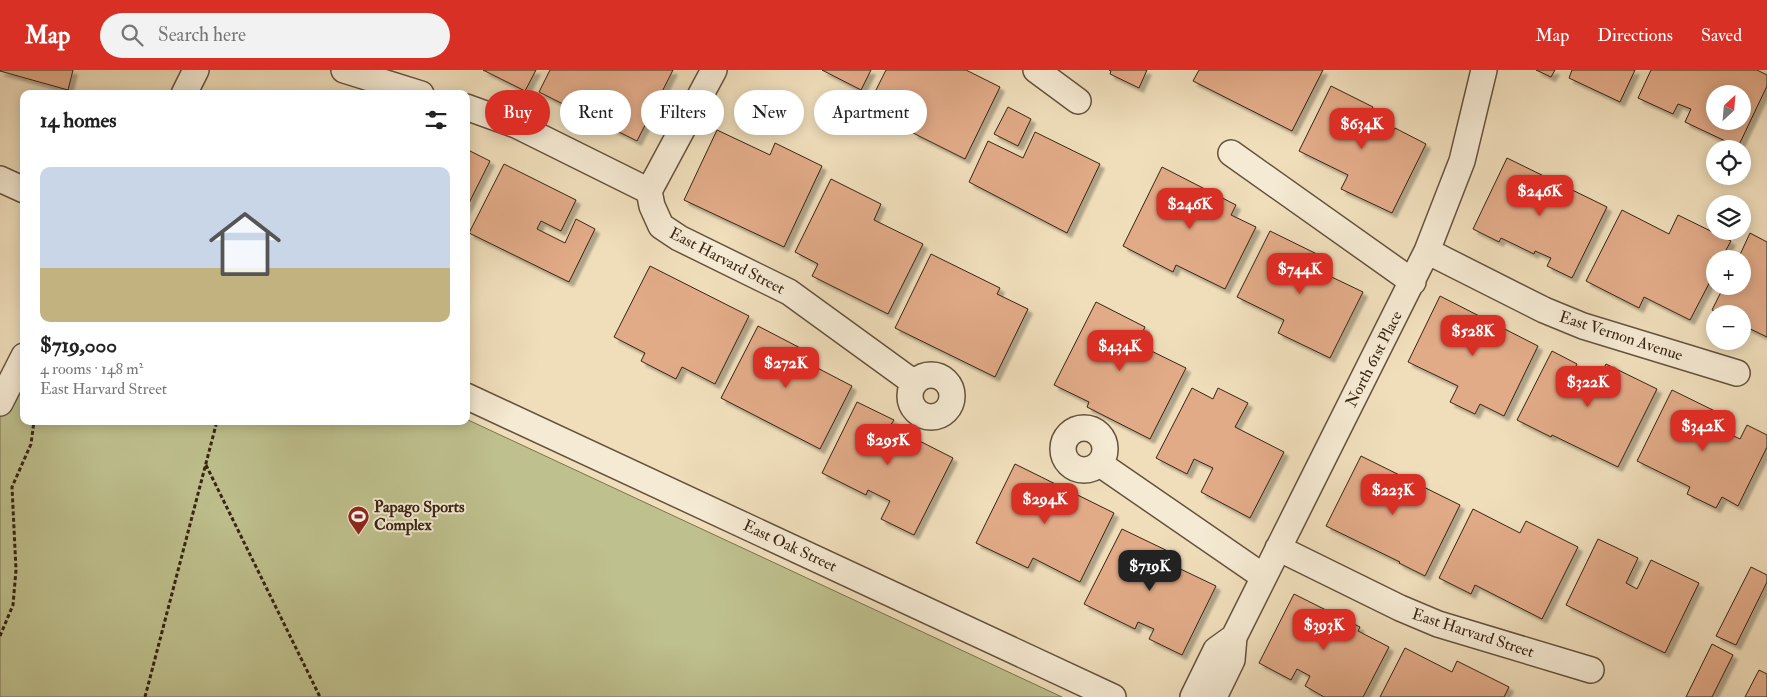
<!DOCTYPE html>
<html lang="en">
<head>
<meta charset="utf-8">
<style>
  body { margin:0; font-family:"IM FELL Double Pica",serif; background:#f2f2f2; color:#222; height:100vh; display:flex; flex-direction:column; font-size:19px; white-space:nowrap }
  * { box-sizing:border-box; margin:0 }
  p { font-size:16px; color:#767676 }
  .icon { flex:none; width:28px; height:28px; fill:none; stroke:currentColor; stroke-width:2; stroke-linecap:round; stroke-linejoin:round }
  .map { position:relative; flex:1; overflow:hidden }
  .panel { position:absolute; left:20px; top:20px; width:450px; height:335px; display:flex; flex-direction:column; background:#fff; border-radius:10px; box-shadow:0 2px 12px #0003 }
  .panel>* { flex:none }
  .hud { position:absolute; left:485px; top:20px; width:475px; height:45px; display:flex; gap:10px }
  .needle { width:32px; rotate:26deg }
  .controls { position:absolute; left:1706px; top:15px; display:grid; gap:10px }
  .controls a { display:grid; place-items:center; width:45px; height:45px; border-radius:50%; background:#fff; box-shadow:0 2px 12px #0003; font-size:25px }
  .price { position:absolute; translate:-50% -42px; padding:0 11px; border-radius:10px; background:#d93025; color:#fff; font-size:16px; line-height:32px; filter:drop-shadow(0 1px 2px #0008) }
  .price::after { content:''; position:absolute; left:50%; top:30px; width:15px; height:11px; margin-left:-8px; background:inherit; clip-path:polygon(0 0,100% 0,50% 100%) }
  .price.active { background:#222; color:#fff }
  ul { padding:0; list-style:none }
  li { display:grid; align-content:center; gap:10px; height:265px; padding:0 20px }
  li+li { border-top:1px solid #e0e0e0 }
  li span { display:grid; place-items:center; height:155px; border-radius:10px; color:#555 }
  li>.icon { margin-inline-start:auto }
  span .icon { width:90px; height:90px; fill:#fffc; stroke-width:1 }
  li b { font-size:21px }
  h2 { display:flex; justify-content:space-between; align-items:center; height:60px; padding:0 20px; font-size:21px }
  .chip { padding:0 18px; border-radius:22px; background:#fff; box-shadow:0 2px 12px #0003; font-size:18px; line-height:45px }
  .chip.active { background:#d93025; color:#fff }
  header { display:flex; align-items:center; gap:30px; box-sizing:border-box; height:70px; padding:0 25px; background:#d93025; color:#fff }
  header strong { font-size:24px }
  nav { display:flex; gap:28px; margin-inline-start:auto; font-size:18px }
  .search { width:350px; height:45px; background:#f2f2f2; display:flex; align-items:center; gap:12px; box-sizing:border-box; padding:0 18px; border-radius:28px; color:#767676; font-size:19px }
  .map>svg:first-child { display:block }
  .green { fill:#bec08d; stroke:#7a7250 }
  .building { fill:#e2ab88; stroke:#372413; fill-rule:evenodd; filter:url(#shadow) }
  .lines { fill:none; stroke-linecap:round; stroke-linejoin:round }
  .minor-casing { stroke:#65523d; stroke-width:28 }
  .path { stroke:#372413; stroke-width:3; stroke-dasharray:4 2.5; stroke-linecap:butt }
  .minor { stroke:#f5ead3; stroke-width:25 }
  .labels { text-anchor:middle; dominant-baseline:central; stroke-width:4; stroke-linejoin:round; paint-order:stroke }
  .street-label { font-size:16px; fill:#372413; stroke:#f5ead3 }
  .poi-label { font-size:16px; font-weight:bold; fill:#372413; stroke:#f5ead3; text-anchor:start }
</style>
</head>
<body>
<header>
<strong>Map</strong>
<div class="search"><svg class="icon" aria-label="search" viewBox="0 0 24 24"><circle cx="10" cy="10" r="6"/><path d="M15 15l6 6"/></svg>Search here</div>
<nav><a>Map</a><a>Directions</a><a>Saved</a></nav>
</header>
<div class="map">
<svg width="1767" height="627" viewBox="0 0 1767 627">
  <defs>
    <filter id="shadow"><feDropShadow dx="4.5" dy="4.5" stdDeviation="1" flood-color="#0004"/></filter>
  </defs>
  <rect width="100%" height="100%" fill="#f0debb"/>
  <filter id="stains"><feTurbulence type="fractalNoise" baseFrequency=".004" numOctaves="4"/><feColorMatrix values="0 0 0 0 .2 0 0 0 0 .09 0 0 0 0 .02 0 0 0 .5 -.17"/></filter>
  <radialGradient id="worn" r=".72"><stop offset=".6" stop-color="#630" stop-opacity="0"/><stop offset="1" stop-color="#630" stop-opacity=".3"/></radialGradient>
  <!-- green -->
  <path class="green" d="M24,293V351H466V349L1062,627H0V341Z"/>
  <!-- building -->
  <path class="building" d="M0,0H73L68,20L0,1Z
    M483,0H536L525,21Z
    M550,0H673L637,71L539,22Z
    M822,0H871L861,20Z
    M886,0H966L1000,17L965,89L913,63L918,53L904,46L900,54L867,38Z
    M1109,0H1147L1139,18L1110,4L1111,1Z
    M1199,0H1323L1292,61L1193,11Z
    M1536,0H1555L1551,7Z
    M1572,0H1635L1620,32L1569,8Z
    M1651,0H1757L1767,5V16L1738,77L1685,52L1691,39L1678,34L1673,44L1638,28ZM1715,24H1742V51H1715Z
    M1331,16L1373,37L1364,54L1390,67L1395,58L1426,74L1392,143L1341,119L1348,105L1299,81Z
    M1008,37L1031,49L1018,76L994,64Z
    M717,60L770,85L775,73L822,96L784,177L684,130Z
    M1035,62L1100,94L1067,163L969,112L988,71L1023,88Z
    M466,79L490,91L466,139Z
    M1507,88L1607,137L1572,208L1547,196L1551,188L1535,181L1534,184L1501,168L1499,172L1473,159Z
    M504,94L576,130L561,161L541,151L537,159L565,173L576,149L595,159L569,212L469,163Z
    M1162,97L1236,135L1231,145L1256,157L1225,219L1176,195L1173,202L1123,176Z
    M831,109L881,134L874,150L923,174L888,244L812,206L818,194L795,182Z
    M1622,140L1669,164L1678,145L1731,171L1721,189H1715V202L1690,250L1644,227L1639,238L1586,211Z
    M1270,161L1323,187L1317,200L1363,222L1330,288L1278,263L1284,250L1237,227Z
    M1750,163L1767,172V267L1742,255V244H1720L1712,240L1724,216H1742V189H1738Z
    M931,184L1000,218L997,224L1028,239L995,307L895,258Z
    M650,196L749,246L715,314L682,297L676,309L641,291L645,283L614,267Z
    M1440,226L1538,276L1504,346L1480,334L1475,344L1450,332L1458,316L1408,292Z
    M1096,232L1145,257L1137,274L1186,298L1150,369L1087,337L1089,332L1054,315Z
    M758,256L808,282L804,291L852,316L820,379L721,328Z
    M1552,281L1577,294L1569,309L1579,314L1586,301L1599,307L1606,294L1657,319L1618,397L1552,365L1551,367L1517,350Z
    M1192,318L1213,329L1218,318L1248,333L1235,357L1284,382L1250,448L1201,422L1213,398L1194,389L1187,404L1156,388Z
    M1672,320L1723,345L1716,358L1740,369L1747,355L1767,365V377L1738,436L1722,427L1716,438L1687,424L1690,417L1637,391Z
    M857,332L894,350L890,356L953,388L914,465L881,449L890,431L868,420L866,425L822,403Z
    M1361,386L1460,435L1425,506L1399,493L1400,492L1326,456Z
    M1015,394L1114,443L1080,512L1033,488L1028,498L976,473Z
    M1473,439L1520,463L1526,451L1578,477L1542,549L1475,515L1471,524L1439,508Z
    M1122,459L1174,484L1170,494L1216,516L1182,585L1149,569L1154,559L1138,552L1135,559L1084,534Z
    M1598,469L1638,488L1626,513L1637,519L1651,490L1699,513L1665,583L1566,535Z
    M1751,497L1767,505V512L1736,575L1716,566Z
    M1294,524L1360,557L1358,561L1389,577L1363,627H1324L1305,616L1310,606L1297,599L1291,610L1259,593Z
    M1712,574L1733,585L1712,627H1686Z
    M1405,578L1452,602L1457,591L1509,617L1504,627H1380Z
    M1759,600L1767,604V627H1745Z"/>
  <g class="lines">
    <defs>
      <path id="minor" d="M344,0L421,24
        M1036,0L1078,31
        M184,24L196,0
        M466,37L516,55L649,121L652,136L661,156L679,168L789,222L913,312
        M1231,83L1413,212
        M0,109L24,120
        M649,121L714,0
        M1427,181L1544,240L1583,256L1737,303
        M910 326a21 21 0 1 1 42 0a21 21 0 1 1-42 0Z
        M466,326L1113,627
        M0,333L24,286
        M1063 379a21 21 0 1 1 42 0a21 21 0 1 1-42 0Z
        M1100,394L1264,507
        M1278,478L1400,538L1438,554L1591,600
        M1193,627L1216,580L1234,567
        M1214,627L1232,590L1234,567L1427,181L1462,91L1484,0"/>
    </defs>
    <!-- minor casing -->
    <use href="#minor" class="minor-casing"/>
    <!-- path -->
    <path class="path" d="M206,395L320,627
      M0,566L13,535L16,500L12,417L31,374L34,351
      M145,627L217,351"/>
    <!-- minor -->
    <use href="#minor" class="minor"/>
  </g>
  <!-- icons -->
  <defs>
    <symbol id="stadium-pin" viewBox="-11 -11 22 30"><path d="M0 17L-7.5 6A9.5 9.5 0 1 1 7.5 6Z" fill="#8f2418" stroke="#f5ead3"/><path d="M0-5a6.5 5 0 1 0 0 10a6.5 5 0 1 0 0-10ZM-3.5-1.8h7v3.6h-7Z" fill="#fff"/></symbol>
  </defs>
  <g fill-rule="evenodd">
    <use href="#stadium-pin" x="346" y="434" width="25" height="34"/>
  </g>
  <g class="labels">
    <!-- street labels -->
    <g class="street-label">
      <text transform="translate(727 191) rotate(27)">East Harvard Street</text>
      <text transform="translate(1621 266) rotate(18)">East Vernon Avenue</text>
      <text transform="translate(1374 289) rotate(-63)">North 61st Place</text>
      <text transform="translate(790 476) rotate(25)">East Oak Street</text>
      <text transform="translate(1473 563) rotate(18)">East Harvard Street</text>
    </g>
    <!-- poi labels -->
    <g class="poi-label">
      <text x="374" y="437">Papago Sports<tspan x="374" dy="18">Complex</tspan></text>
    </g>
  </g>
  <rect width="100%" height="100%" filter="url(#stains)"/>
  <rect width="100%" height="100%" fill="url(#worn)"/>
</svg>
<div class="controls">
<a><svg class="needle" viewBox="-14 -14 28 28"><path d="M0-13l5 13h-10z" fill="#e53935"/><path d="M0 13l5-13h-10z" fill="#767676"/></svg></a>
<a><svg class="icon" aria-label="locate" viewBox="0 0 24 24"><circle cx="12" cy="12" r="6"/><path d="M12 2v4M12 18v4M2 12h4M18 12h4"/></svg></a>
<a><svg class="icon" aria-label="layers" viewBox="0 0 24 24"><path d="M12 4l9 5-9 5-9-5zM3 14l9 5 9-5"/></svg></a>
<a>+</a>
<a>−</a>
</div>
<b class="price" style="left:1362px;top:80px">$634K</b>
<b class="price" style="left:1540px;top:147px">$246K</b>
<b class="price" style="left:1190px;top:160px">$246K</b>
<b class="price" style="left:1300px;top:225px">$744K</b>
<b class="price" style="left:1473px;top:287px">$528K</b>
<b class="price" style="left:1120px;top:302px">$434K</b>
<b class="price" style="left:786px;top:319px">$272K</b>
<b class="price" style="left:1588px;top:338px">$322K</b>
<b class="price" style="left:1703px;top:382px">$342K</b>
<b class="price" style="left:888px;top:396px">$295K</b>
<b class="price" style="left:1393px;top:446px">$223K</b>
<b class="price" style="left:1045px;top:455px">$294K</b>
<b class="price active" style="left:1150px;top:522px">$719K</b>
<b class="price" style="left:1324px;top:581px">$393K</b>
<div class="hud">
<a class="chip active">Buy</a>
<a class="chip">Rent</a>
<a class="chip">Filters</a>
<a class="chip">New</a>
<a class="chip">Apartment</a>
</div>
<section class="panel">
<h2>14 homes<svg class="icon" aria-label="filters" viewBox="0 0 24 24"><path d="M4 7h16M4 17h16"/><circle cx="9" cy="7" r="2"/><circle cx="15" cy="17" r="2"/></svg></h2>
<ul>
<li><span style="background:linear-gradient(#c9d6e8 65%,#c2b280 0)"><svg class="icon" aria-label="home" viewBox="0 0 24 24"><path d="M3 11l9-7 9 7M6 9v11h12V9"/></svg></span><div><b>$719,000</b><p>4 rooms · 148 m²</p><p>East Harvard Street</p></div></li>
</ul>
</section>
</div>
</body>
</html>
